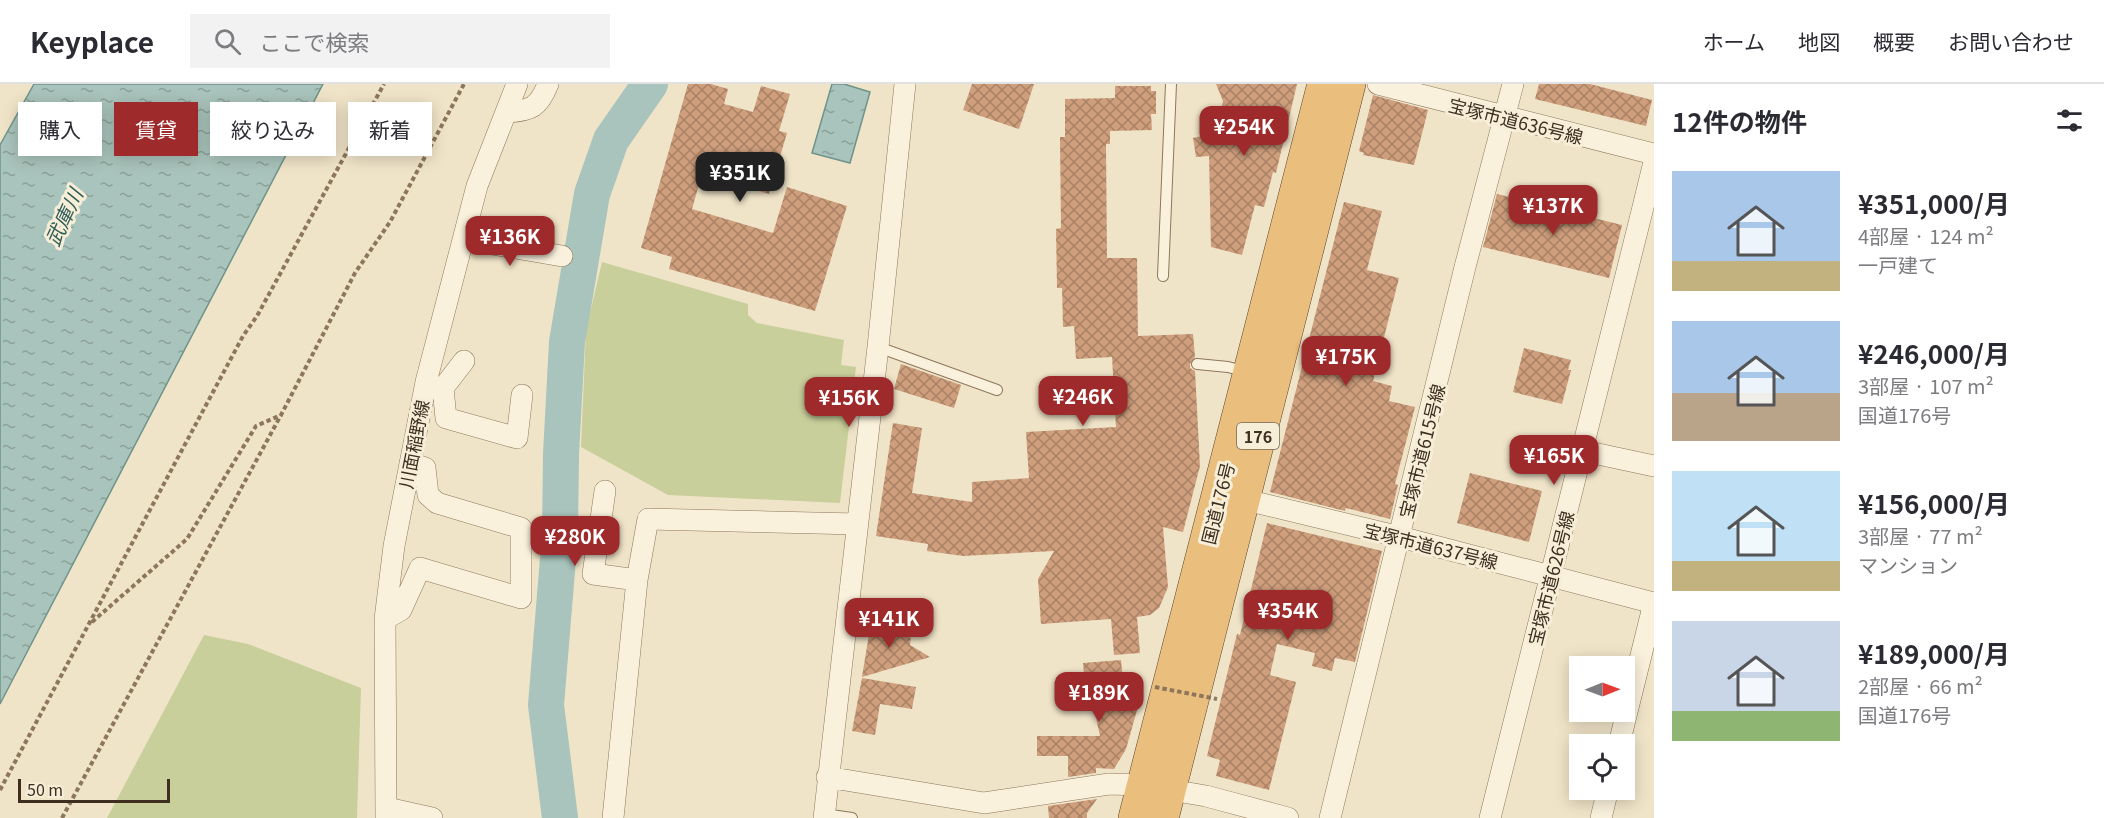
<!DOCTYPE html>
<html lang="ja">
<head>
<meta charset="utf-8">
<style>
  body { margin:0; font-family:Georgia,"Noto Sans JP",serif; background:#f2f2f3; color:#2b2b33; height:100vh; display:flex; flex-direction:column; font-size:22px; white-space:nowrap }
  * { box-sizing:border-box; margin:0 }
  p { font-size:20px; color:#7c7c81 }
  .icon { flex:none; width:33px; height:33px; fill:none; stroke:currentColor; stroke-width:2; stroke-linecap:round; stroke-linejoin:round }
  .map { position:relative; flex:1; overflow:hidden }
  .side { display:flex; flex-direction:column; background:#fff; width:450px }
  .side>* { flex:none }
  .top-card { position:absolute; left:18px; top:18px; width:570px; height:54px; display:flex; gap:12px }
  .needle { width:39px; rotate:89deg }
  .buttons { position:absolute; left:1569px; top:572px; display:grid; gap:12px }
  .buttons a { display:grid; place-items:center; width:66px; height:66px; border-radius:0px; background:#fff; box-shadow:0 3px 15px #0003; font-size:30px }
  .scale { position:absolute; left:18px; bottom:15px; width:152px; box-sizing:border-box; padding-left:6px; border:3px solid #3d2e20; border-top:0; font-size:16px; line-height:21px; white-space:nowrap; color:#3d2e20; -webkit-text-stroke:4px #f7eed8; paint-order:stroke }
  .price { position:absolute; translate:-50% -51px; padding:0 14px; border-radius:12px; background:#9e2a2b; color:#fff; font-size:20px; line-height:39px; filter:drop-shadow(0 2px 3px #0008) }
  .price::after { content:''; position:absolute; left:50%; top:36px; width:18px; height:14px; margin-left:-9px; background:inherit; clip-path:polygon(0 0,100% 0,50% 100%) }
  .price.on { background:#222; color:#fff }
  ul { padding:0; list-style:none }
  li { display:flex; align-items:center; gap:18px; height:150px; padding:0 18px }
  li span { display:grid; place-items:center; flex:none; width:168px; height:120px; border-radius:0px; color:#555 }
  li>.icon { margin-inline-start:auto }
  span .icon { width:72px; height:72px; fill:#fffc; stroke-width:1 }
  li b { font-size:26px }
  h2 { display:flex; justify-content:space-between; align-items:center; height:72px; padding:0 18px; font-size:26px }
  .tag { padding:0 21px; border-radius:0px; background:#fff; box-shadow:0 3px 15px #0003; font-size:21px; line-height:54px }
  .tag.on { background:#9e2a2b; color:#fff }
  header { display:flex; align-items:center; gap:36px; box-sizing:border-box; height:84px; padding:0 30px; background:#fff; border-bottom:2px solid #e1e1e2 }
  header strong { font-size:28px }
  nav { display:flex; gap:33px; margin-inline-start:auto; font-size:21px }
  .search { width:420px; height:54px; background:#f2f2f3; display:flex; align-items:center; gap:15px; box-sizing:border-box; padding:0 21px; border-radius:0px; color:#7c7c81; font-size:22px }
  main { display:flex; flex:1; min-height:0 }
  .map>svg:first-child { display:block }
  .grass { fill:#c9cf9b }
  .water { fill:url(#water-ripples); stroke:#6f938a; stroke-width:1.5 }
  .lines { fill:none; stroke-linecap:round; stroke-linejoin:round }
  .river { stroke:#a9c4bc; stroke-width:36 }
  .building { fill:url(#building-cross-hatch) }
  .service-casing { stroke:#8d765c; stroke-width:12 }
  .minor-casing { stroke:#8d765c; stroke-width:22 }
  .trunk-casing { stroke:#5b4430; stroke-width:34 }
  .path { stroke:#8d765c; stroke-width:4; stroke-dasharray:4.5 3; stroke-linecap:butt }
  .service { stroke:#faf1dc; stroke-width:10 }
  .minor { stroke:#faf1dc; stroke-width:21 }
  .trunk { stroke:#eabe7c; stroke-width:33 }
  .path-bridge { stroke:#8d765c; stroke-width:4; stroke-dasharray:4.5 3; stroke-linecap:butt }
  .labels { text-anchor:middle; dominant-baseline:central; stroke-width:6; stroke-linejoin:round; paint-order:stroke }
  .shield { fill:#f7eed8; stroke:#756857; stroke-width:1.5 }
  .shield-label { font-size:16px; font-weight:bold; fill:#3d2e20 }
  .street-label { font-size:18px; fill:#3d2e20; stroke:#f7eed8 }
  .water-label { font-size:20px; font-style:italic; fill:#2f5d5a; stroke:#f7eed8 }
</style>
</head>
<body>
<header>
<strong>Keyplace</strong>
<div class="search"><svg class="icon" aria-label="search" viewBox="0 0 24 24"><circle cx="10" cy="10" r="6"/><path d="M15 15l6 6"/></svg>ここで検索</div>
<nav><a>ホーム</a><a>地図</a><a>概要</a><a>お問い合わせ</a></nav>
</header>
<main>
<div class="map">
<svg width="1654" height="734" viewBox="0 0 1654 734">
  <defs>
    <pattern id="water-ripples" width="26" height="14" patternUnits="userSpaceOnUse" patternTransform="scale(1.5)"><rect width="26" height="14" fill="#a9c4bc"/><path d="M2 4q2-2 4 0t4 0M15 11q2-2 4 0t4 0" fill="none" stroke="#8ba098"/></pattern>
    <pattern id="building-cross-hatch" width="8" height="8" patternUnits="userSpaceOnUse" patternTransform="scale(1.5)"><rect width="8" height="8" fill="#cf9f7d"/><path d="M0 0l8 8M0 8l8-8" fill="none" stroke="#a98266"/></pattern>
  </defs>
  <rect width="100%" height="100%" fill="#f0e4c8"/>
  <!-- grass -->
  <path class="grass" d="M602,178L748,220V231L757,239L844,256L841,281L856,283L840,419L668,411L581,363L586,246Z
    M204,551L248,560L361,604L357,734H107Z"/>
  <!-- water -->
  <path class="water" d="M34,0H323L0,620V61Z
    M832,0H844L870,8L850,79L812,69Z"/>
  <g class="lines">
    <!-- river -->
    <path class="river" d="M560,734L546,621L560,450L561,370L567,258L592,110L611,56L650,0"/>
  </g>
  <!-- building -->
  <path class="building" d="M688,0H711L728,5L724,20L753,28L761,2L790,10L779,47L787,49L769,110L702,90L692,125L773,149L787,103L847,122L815,227L669,185L672,173L641,164Z
    M972,0H1034L1019,45L963,26Z
    M1216,0H1297L1276,89L1273,88L1264,123L1255,121L1242,171L1211,163L1209,72L1196,73L1193,54L1216,49L1223,17Z
    M1539,0H1590L1652,16L1646,42L1535,15Z
    M1115,2H1151V7H1156V30H1151L1152,46L1110,47V60H1106L1107,174H1137L1138,252L1193,250L1195,273L1190,280V284L1195,287L1200,382L1183,448L1163,443L1168,503L1159,524L1150,531L1137,533L1140,569L1114,571L1111,535L1041,540L1038,495L1054,467L963,472L927,467L928,460L876,452L893,339L922,344L912,409L972,418V398L1029,394L1026,348L1116,343L1112,273L1076,275L1074,242L1063,243L1062,204H1057L1056,145L1061,144L1060,53H1065V15L1115,14Z
    M1373,11L1428,26L1414,81L1363,71L1364,69L1359,67Z
    M1497,110L1622,141L1609,194L1483,163Z
    M1344,118L1382,127L1367,186L1399,194L1373,297L1392,302L1389,317L1415,323L1395,400L1398,401L1390,435L1346,424L1345,427L1270,408Z
    M1524,264L1571,276L1568,286H1571L1562,320L1513,308Z
    M901,280L961,301L954,324L894,305Z
    M1470,389L1542,407L1529,458L1457,439Z
    M1267,439L1382,467L1355,578L1335,574L1332,587L1312,582L1315,569L1277,560L1270,591L1296,598L1269,706L1216,692L1220,676L1207,672L1237,550L1240,551Z
    M871,538L909,543L908,553L911,554L910,561L930,573L862,593Z
    M1121,576L1124,607L1143,605L1126,665L1114,685L1096,684V689L1068,693V672H1037V652H1100L1090,608H1086L1083,579Z
    M862,594L916,603L912,625L880,620L875,651L852,647Z
    M1097,715L1087,729V734H1049L1048,722Z"/>
  <g class="lines">
    <defs>
      <path id="service" d="M1163,192L1171,0
        M878,263L997,306
        M1197,280L1228,283L1247,288
        M824,730L852,734"/>
      <path id="minor" d="M1378,0L1654,70
        M507,28C531,27 539,23 548,0
        M464,155L562,172
        M464,277L443,304L446,334L517,354L522,311
        M1584,367L1654,382
        M605,407L593,490L637,496
        M1242,415L1400,453L1654,519
        M385,535L401,526L420,484L521,514V444L437,419L428,411L425,384L410,379
        M1619,660L1654,519
        M827,693L984,719L1109,700L1142,701L1206,712L1288,734
        M387,724L432,734
        M386,734L385,535L394,462L426,298L477,102L517,0
        M613,734L637,496L648,435L857,440
        M824,734L878,263L905,0
        M1330,734L1465,183L1513,0
        M1490,734C1544,515 1601,297 1654,78
        M1601,734L1608,705"/>
      <path id="trunk" d="M1135,734L1324,0
        M1162,734L1349,0"/>
    </defs>
    <!-- service casing -->
    <use href="#service" class="service-casing"/>
    <!-- minor casing -->
    <use href="#minor" class="minor-casing"/>
    <!-- trunk casing -->
    <use href="#trunk" class="trunk-casing"/>
    <!-- path -->
    <path class="path" d="M92,538L187,455L256,342L281,331
      M0,706L243,252L257,232L384,0
      M62,734L281,331L355,189L390,138L464,0"/>
    <!-- service -->
    <use href="#service" class="service"/>
    <!-- minor -->
    <use href="#minor" class="minor"/>
    <!-- trunk -->
    <use href="#trunk" class="trunk"/>
    <!-- path-bridge -->
    <path class="path-bridge" d="M1155,603L1217,615"/>
  </g>
  <g class="labels">
    <!-- shield labels -->
    <rect class="shield" x="1237" y="339" width="42" height="26" rx="4.5"/>
    <g class="shield-label">
      <text x="1258" y="352">176</text>
    </g>
    <!-- street labels -->
    <g class="street-label">
      <text transform="translate(1516 36) rotate(14)">宝塚市道636号線</text>
      <text transform="translate(413 360) rotate(-79)">川面稲野線</text>
      <text transform="translate(1421 367) rotate(-76)">宝塚市道615号線</text>
      <text transform="translate(1217 419) rotate(-76)">国道176号</text>
      <text transform="translate(1431 461) rotate(14)">宝塚市道637号線</text>
      <text transform="translate(1550 494) rotate(-76)">宝塚市道626号線</text>
    </g>
    <!-- water labels -->
    <g class="water-label">
      <text transform="translate(63 133) rotate(-65)">武庫川</text>
    </g>
  </g>
</svg>
<div class="buttons">
<a><svg class="needle" viewBox="-14 -14 28 28"><path d="M0-13l5 13h-10z" fill="#e53935"/><path d="M0 13l5-13h-10z" fill="#7c7c81"/></svg></a>
<a><svg class="icon" aria-label="locate" viewBox="0 0 24 24"><circle cx="12" cy="12" r="6"/><path d="M12 2v4M12 18v4M2 12h4M18 12h4"/></svg></a>
</div>
<div class="scale">50 m</div>
<b class="price" style="left:1244px;top:73px">¥254K</b>
<b class="price on" style="left:740px;top:119px">¥351K</b>
<b class="price" style="left:1553px;top:152px">¥137K</b>
<b class="price" style="left:510px;top:183px">¥136K</b>
<b class="price" style="left:1346px;top:303px">¥175K</b>
<b class="price" style="left:1083px;top:343px">¥246K</b>
<b class="price" style="left:849px;top:344px">¥156K</b>
<b class="price" style="left:1554px;top:402px">¥165K</b>
<b class="price" style="left:575px;top:483px">¥280K</b>
<b class="price" style="left:1288px;top:557px">¥354K</b>
<b class="price" style="left:889px;top:565px">¥141K</b>
<b class="price" style="left:1099px;top:639px">¥189K</b>
<div class="top-card">
<a class="tag">購入</a>
<a class="tag on">賃貸</a>
<a class="tag">絞り込み</a>
<a class="tag">新着</a>
</div>
</div>
<section class="side">
<h2>12件の物件<svg class="icon" aria-label="filters" viewBox="0 0 24 24"><path d="M4 7h16M4 17h16"/><circle cx="9" cy="7" r="2"/><circle cx="15" cy="17" r="2"/></svg></h2>
<ul>
<li><span style="background:linear-gradient(#a9c7e8 75%,#c2b280 0)"><svg class="icon" aria-label="home" viewBox="0 0 24 24"><path d="M3 11l9-7 9 7M6 9v11h12V9"/></svg></span><div><b>¥351,000/月</b><p>4部屋 · 124 m²</p><p>一戸建て</p></div></li>
<li><span style="background:linear-gradient(#a9c7e8 60%,#b9a48a 0)"><svg class="icon" aria-label="home" viewBox="0 0 24 24"><path d="M3 11l9-7 9 7M6 9v11h12V9"/></svg></span><div><b>¥246,000/月</b><p>3部屋 · 107 m²</p><p>国道176号</p></div></li>
<li><span style="background:linear-gradient(#bfe0f5 75%,#c2b280 0)"><svg class="icon" aria-label="home" viewBox="0 0 24 24"><path d="M3 11l9-7 9 7M6 9v11h12V9"/></svg></span><div><b>¥156,000/月</b><p>3部屋 · 77 m²</p><p>マンション</p></div></li>
<li><span style="background:linear-gradient(#c9d6e8 75%,#8fb573 0)"><svg class="icon" aria-label="home" viewBox="0 0 24 24"><path d="M3 11l9-7 9 7M6 9v11h12V9"/></svg></span><div><b>¥189,000/月</b><p>2部屋 · 66 m²</p><p>国道176号</p></div></li>
</ul>
</section>
</main>
</body>
</html>
